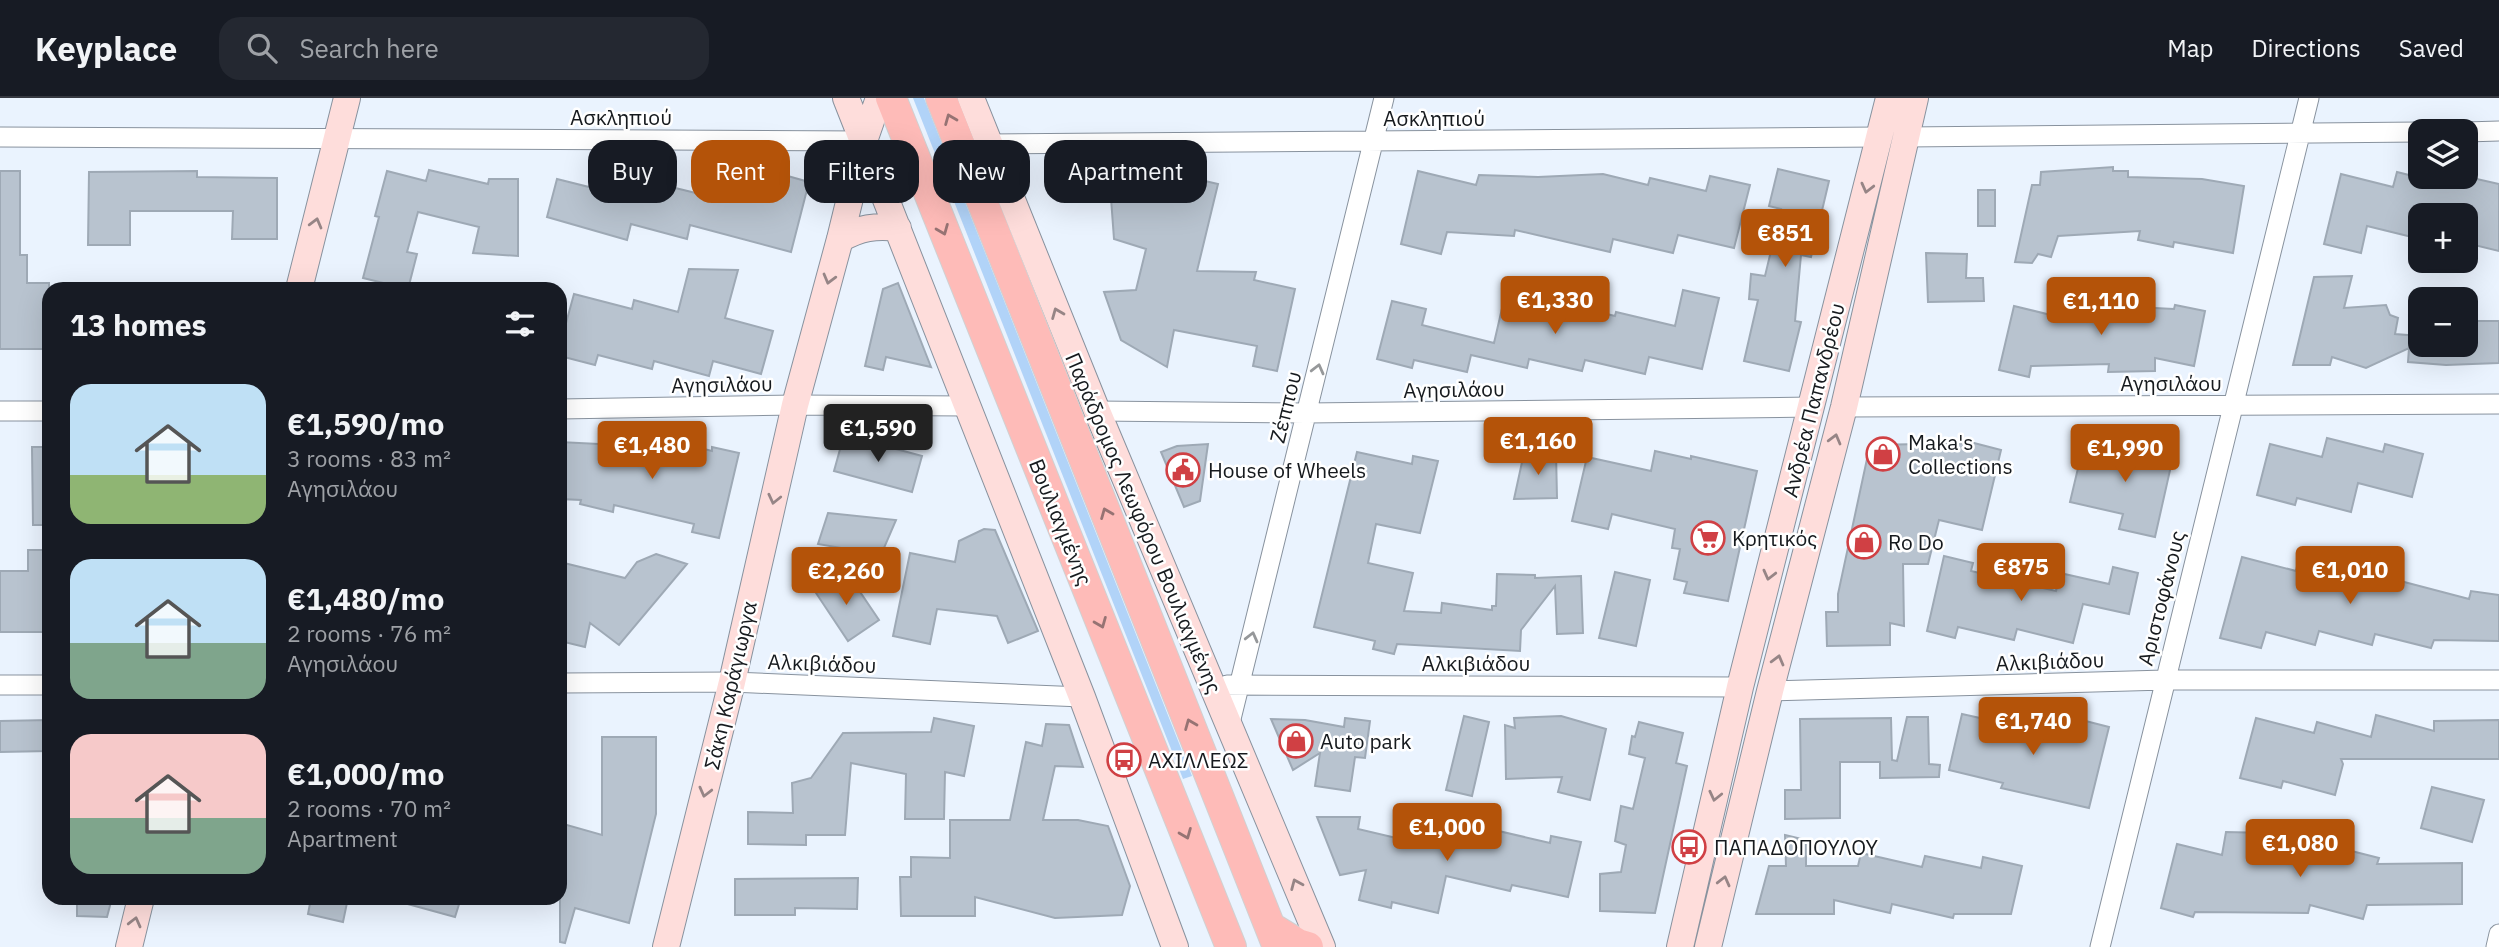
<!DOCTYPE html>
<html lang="en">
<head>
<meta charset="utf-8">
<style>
  body { margin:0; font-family:"IBM Plex Sans",sans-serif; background:#242831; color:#f1f3f6; height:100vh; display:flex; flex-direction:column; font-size:26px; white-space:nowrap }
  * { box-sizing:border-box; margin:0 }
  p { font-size:23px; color:#9ea1a6 }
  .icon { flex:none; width:38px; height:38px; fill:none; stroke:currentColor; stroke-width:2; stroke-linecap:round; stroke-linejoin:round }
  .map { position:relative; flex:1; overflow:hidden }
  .details { position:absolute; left:42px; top:184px; width:525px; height:623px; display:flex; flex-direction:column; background:#171b24; border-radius:21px; box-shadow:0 7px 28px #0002 }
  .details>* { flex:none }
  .top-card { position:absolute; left:588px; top:42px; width:665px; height:63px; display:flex; gap:14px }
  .controls { position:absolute; left:2408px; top:21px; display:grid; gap:14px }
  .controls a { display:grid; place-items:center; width:70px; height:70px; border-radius:14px; background:#171b24; box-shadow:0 7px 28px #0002; font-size:35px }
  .price { position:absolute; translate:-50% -60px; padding:0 16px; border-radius:7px; background:#b45309; color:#fff; font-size:23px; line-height:46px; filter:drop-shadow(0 2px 4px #0008) }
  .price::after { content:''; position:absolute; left:50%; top:42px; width:21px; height:16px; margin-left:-10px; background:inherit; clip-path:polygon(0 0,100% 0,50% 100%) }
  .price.active { background:#222; color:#fff }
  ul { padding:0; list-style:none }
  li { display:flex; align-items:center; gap:21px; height:175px; padding:0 28px }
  li span { display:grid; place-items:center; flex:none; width:196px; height:140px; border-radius:21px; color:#555 }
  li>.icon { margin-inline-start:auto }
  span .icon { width:84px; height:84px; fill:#fffc; stroke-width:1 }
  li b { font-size:30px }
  h2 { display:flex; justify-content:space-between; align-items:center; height:84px; padding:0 28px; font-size:30px }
  .tag { padding:0 24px; border-radius:21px; background:#171b24; box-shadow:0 7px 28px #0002; font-size:24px; line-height:63px }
  .tag.active { background:#b45309; color:#fff }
  header { display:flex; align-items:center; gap:42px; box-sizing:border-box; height:98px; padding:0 35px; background:#171b24; border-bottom:2px solid #363941 }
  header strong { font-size:33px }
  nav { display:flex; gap:38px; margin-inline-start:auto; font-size:24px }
  .search { width:490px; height:63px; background:#242831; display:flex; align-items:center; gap:18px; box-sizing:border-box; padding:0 24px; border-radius:21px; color:#9ea1a6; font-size:26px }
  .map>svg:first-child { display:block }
  .green { fill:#b1d3f8 }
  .building { fill:#b8c3cf; stroke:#9ea9b5; stroke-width:2 }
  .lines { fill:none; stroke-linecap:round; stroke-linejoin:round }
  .street-casing { stroke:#88929e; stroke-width:21 }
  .secondary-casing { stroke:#88929e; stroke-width:28 }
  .primary-casing { stroke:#d0d1d2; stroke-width:32 }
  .street { stroke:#fff; stroke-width:19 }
  .secondary { stroke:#fedddb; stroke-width:26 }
  .primary { stroke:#febbb8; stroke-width:30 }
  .oneway { stroke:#967373 }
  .oneway2 { stroke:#968586 }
  .oneway3 { stroke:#96989a }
  .labels { text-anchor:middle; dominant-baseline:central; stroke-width:5; stroke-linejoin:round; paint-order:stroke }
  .street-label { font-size:21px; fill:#161a1e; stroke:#fff }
  .poi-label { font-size:21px; fill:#161a1e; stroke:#fff; text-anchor:start }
</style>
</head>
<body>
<header>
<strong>Keyplace</strong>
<div class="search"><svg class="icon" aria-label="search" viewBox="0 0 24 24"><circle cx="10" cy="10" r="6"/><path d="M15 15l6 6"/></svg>Search here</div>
<nav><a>Map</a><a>Directions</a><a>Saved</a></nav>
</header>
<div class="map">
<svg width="2499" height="849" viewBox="0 0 2499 849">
  <rect width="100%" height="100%" fill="#eaf3fe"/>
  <!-- green -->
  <path class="green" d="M913,0H924L1192,678L1183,681Z"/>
  <!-- building -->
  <path class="building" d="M2113,69V73H2128V79L2202,81L2244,88L2233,155L2174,144L2173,149L2138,142L2140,133L2058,138L2051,159L2038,156L2032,165L2015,164L2032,87H2040L2041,74Z
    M1778,71L1829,83L1811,159L1801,157L1795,223L1801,224L1789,273L1744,263L1758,202L1749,201L1751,176L1765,178L1781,111L1769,108Z
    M429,72L488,86L489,81H518V158L473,155L479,129L418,114L407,154L417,156L408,191L363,180L379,119L375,118L387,73L426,83Z
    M0,73H20V157H27V185H49V251H0Z
    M197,73V79L277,80V141H232L233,113H130V147H88L89,74Z
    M606,73L708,98L712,82L774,84L777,75L809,84L791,154L690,127L687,141L631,126L627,142L547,119L557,81L601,92Z
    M1418,73L1476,87L1479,77L1538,79L1603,76L1648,87L1650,80L1706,93L1710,78L1750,87L1734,150L1678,137L1673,155L1613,141L1610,154L1515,132L1514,138L1447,134L1441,156L1401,146Z
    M2397,74L2449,87L2451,79H2468L2499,86V153L2466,145V117H2420L2416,140L2367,128L2361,155L2324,146L2341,76L2393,89Z
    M1119,75L1176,92L1179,77L1218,86L1197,173L1256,174L1254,182L1295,191L1277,273L1253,268L1257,248L1174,232L1167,269L1121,242L1104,194L1136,192L1146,151L1114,141L1111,100Z
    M1978,92H1995V128H1978Z
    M1926,155L1967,156L1966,180H1983L1984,203L1928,204Z
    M689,171L738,172L725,220L773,233L761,276L713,263L709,278L654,263L652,271L598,257L595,267L560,258V247L574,196L632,211L634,202L678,214Z
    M2352,178L2344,210L2386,207L2390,217L2398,220L2395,236L2420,238V245L2416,247H2469V223H2499V265L2446,267L2408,264L2409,250L2366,270L2332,259L2330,267H2293L2314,179Z
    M898,185L931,269L886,259L883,272L865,268L883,191Z
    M1507,189L1544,198V201L1615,218L1616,214L1675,228L1683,192L1719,200L1702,271L1649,259L1645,276L1585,262L1582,273L1529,261L1527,270L1471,257L1467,274L1414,262L1412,270L1377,261L1392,203L1426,211L1422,227L1494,245Z
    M2095,200V207L2174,211L2175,207L2205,213L2194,268L2155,260V273L2108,274L2109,266L2031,268L2029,279L1999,272L2014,208L2059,219L2062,201Z
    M844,337L922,358L912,394L834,373Z
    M660,340L712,353V349L739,355L719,440L692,434L694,426L614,407L613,414L580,406L581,402L560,401V344L599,346L655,360Z
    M2327,340L2383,354L2385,346L2423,356L2412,399L2358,385L2351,414L2297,400L2295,407L2257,397L2270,346L2322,359Z
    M2140,342L2175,350L2155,439L2119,431L2123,416L2070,404L2084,345L2137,357Z
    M1974,345L2001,352L1982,432L1939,422L1928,466H1903L1904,528L1890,525V547L1827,548L1826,514H1838V496L1870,347Z
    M1208,346L1200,403L1184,409L1161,354L1177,348Z
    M32,349H49V427H33Z
    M1655,353L1691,361V358L1757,373L1728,503L1684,495L1687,484L1674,481L1680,451L1672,450L1675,431L1612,416L1608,431L1572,423L1587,359L1651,373Z
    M1357,354L1412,366L1413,358L1438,363L1420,435L1376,426L1368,465L1413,475L1404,513L1441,515L1442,505L1492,512V508H1496L1497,476L1535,477V480L1581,478L1583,535L1557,536L1555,488L1521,532L1520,553L1397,546L1394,556L1373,551L1375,543L1314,529Z
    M1556,354L1557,400L1514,401L1524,355Z
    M828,415L896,422L881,457L818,446Z
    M984,431L995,432L1038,533L1008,545L997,518L937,511L930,546L893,538L910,455L955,464L959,443Z
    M28,452H49V534H0V473H28Z
    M2300,455L2390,476L2389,480L2469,501L2471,493L2499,497V543L2434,542L2431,550L2375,536L2372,547L2319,533L2315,547L2266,534L2261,550L2220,540L2242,459L2296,473Z
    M656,456L687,466L619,547L590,525L585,549L560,543V483L564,465L625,480L637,464Z
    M1944,458L1973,465L1971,473L2056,493L2060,475L2109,486L2113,469L2138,475L2129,516L2083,506L2073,545L2017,531L2014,542L1958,529L1955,540L1927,533Z
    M1615,474L1650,482L1636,548L1599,540Z
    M819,481L856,488L879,522L848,543L814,492Z
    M1962,616L2016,628L2017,622L2066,634L2070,619L2109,629L2089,710L2001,690L2003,685L1949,672Z
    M2376,617L2434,633V623L2499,622V661H2341L2343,666L2335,697L2283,683L2281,690L2240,680L2256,620L2314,635L2317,624L2371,639Z
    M1464,618L1489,624L1472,698L1446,692Z
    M1561,618L1606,631L1590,702L1558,694L1562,679L1506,681L1505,627L1515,630L1514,620Z
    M1907,619H1928L1929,666L1940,667L1939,679L1880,680V664H1840V720L1785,721V692H1801L1800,621L1891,620L1892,662L1897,663Z
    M934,620L974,628L964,678L945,674L944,721H905L906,676L851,665L845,737H806V747L748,746V714L793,715L792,685L811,680L843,635L931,634Z
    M1345,620L1370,623L1365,660L1355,659L1350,693L1315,688L1320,655L1293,672L1271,621L1305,622L1344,629Z
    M49,622V653L0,654V623Z
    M1639,624L1683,635L1676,665L1687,668L1655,815L1600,813V776L1621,774L1626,747L1615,743L1621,708L1633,711L1645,660L1629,656L1632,638L1635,639Z
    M1046,626L1069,627L1083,669L1055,668L1043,722H1078L1108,728L1130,788L1122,817L1055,820L975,799V818H901L900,779H911V759L950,760V722H1010L1026,644L1042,648Z
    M602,639H656V716L629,825L575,810L565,845L560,844V725L602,737Z
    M2432,689L2484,702L2472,744L2421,730Z
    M1317,719H1360L1358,731L1426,747L1431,729L1488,741L1490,731L1550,745L1551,738L1581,744L1568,799L1512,787L1510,793L1446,778L1438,815L1392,804L1391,810L1359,802L1366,772L1340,777Z
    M2226,734L2267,735L2265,744L2324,746L2379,760L2377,766L2462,765V806L2367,807L2363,821L2310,807L2308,815L2195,814L2193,819L2161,810L2177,746L2222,757Z
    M1785,737L1806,742V768H1858L1861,755L1922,769L1925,758L1981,770L1983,759L2022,768L2011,816H1954L1953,820L1892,806L1890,815L1834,802V816H1756L1769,768H1786Z
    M858,780L857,811L795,810V817H735V781Z
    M77,800H112L107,819L77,818Z
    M311,800H348L343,824L308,816Z
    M405,800H461L455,819L404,805Z"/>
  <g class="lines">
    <defs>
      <path id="street" d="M2466,34L2499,33
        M0,39L864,43
        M1906,39L2420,34
        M989,46L1880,39
        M1844,309L2499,306
        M560,311L795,307L969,308
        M0,313H49
        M1097,313L1307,315L1812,309
        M560,585L732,584L1082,599
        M0,587H49
        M1227,587L1740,589
        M1770,593L2165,582H2499
        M1229,629L1384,0
        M2100,849L2309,0
        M2496,849L2499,836"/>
      <path id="secondary" d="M846,0L1082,599L1175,849
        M971,0L1097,313L1322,849
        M840,141C860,130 875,127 898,130
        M299,191L347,0
        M129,849L141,800
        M666,849L732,584L795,307L840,141L864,43L879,0
        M1680,849L1740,589L1889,0
        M1708,849L1770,593L1844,309L1915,0"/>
      <path id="primary" d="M891,0L1231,849
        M941,0L1278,849
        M1270,829L1298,846L1308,849"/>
    </defs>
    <!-- street casing -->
    <use href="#street" class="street-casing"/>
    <!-- secondary casing -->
    <use href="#secondary" class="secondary-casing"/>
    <!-- primary casing -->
    <use href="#primary" class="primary-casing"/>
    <!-- street -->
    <use href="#street" class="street"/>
    <!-- secondary -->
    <use href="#secondary" class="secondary"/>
    <!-- primary -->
    <use href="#primary" class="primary"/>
  </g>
  <!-- one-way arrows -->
  <defs><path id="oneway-chevron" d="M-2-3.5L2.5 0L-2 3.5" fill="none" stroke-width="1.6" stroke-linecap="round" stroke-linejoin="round" transform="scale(1.75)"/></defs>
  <g class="oneway">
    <use href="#oneway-chevron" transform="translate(950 21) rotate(-112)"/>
    <use href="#oneway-chevron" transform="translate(943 132) rotate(68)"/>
    <use href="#oneway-chevron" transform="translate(1106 415) rotate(-112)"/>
    <use href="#oneway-chevron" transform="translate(1101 525) rotate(68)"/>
    <use href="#oneway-chevron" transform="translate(1190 626) rotate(-112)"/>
    <use href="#oneway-chevron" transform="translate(1186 736) rotate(68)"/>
  </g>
  <g class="oneway2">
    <use href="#oneway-chevron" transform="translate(1867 90) rotate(104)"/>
    <use href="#oneway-chevron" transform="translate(316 125) rotate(-75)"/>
    <use href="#oneway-chevron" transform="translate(829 181) rotate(105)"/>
    <use href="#oneway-chevron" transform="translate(1057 215) rotate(-112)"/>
    <use href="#oneway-chevron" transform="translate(1835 341) rotate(-75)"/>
    <use href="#oneway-chevron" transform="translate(774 401) rotate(103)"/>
    <use href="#oneway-chevron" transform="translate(1769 477) rotate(104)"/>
    <use href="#oneway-chevron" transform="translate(1778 562) rotate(-75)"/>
    <use href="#oneway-chevron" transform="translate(705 694) rotate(104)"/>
    <use href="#oneway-chevron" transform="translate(1715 698) rotate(103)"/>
    <use href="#oneway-chevron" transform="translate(1724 783) rotate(-76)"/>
    <use href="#oneway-chevron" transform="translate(1296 786) rotate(-113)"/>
    <use href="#oneway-chevron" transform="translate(135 824) rotate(-76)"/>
  </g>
  <g class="oneway3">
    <use href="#oneway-chevron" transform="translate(1318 271) rotate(-76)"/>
    <use href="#oneway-chevron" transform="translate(1252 539) rotate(-76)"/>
  </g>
  <!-- icons -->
  <defs>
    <symbol id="shop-ring" viewBox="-11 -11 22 22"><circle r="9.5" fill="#fff" stroke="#d04044" stroke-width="1.5"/><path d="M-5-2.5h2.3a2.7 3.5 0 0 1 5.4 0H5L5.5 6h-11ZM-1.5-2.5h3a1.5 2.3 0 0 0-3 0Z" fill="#d04044"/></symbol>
    <symbol id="civic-ring" viewBox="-11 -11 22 22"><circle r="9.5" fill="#fff" stroke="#d04044" stroke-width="1.5"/><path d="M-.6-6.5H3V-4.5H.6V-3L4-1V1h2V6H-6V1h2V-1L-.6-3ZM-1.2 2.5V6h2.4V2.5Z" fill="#d04044"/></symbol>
    <symbol id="supermarket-ring" viewBox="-11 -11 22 22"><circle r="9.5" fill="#fff" stroke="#d04044" stroke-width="1.5"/><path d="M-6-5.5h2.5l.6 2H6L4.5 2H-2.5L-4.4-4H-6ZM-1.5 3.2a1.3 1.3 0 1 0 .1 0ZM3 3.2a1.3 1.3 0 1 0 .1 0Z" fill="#d04044"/></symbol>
    <symbol id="bus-ring" viewBox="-11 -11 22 22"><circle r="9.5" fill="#fff" stroke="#d04044" stroke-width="1.5"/><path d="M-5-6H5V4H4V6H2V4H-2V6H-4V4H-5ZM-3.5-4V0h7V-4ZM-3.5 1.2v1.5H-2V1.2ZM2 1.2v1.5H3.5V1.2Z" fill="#d04044"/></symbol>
  </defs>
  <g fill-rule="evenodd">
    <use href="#shop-ring" x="1864" y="337" width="38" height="38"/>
    <use href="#civic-ring" x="1164" y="353" width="38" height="38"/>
    <use href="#supermarket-ring" x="1689" y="421" width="38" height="38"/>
    <use href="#shop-ring" x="1845" y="425" width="38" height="38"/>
    <use href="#shop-ring" x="1277" y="624" width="38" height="38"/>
    <use href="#bus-ring" x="1105" y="643" width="38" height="38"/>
    <use href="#bus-ring" x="1670" y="730" width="38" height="38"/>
  </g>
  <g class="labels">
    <!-- street labels -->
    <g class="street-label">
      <text x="621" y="19">Ασκληπιού</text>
      <text x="1434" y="20">Ασκληπιού</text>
      <text x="2171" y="285">Αγησιλάου</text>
      <text transform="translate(722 286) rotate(-1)">Αγησιλάου</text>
      <text transform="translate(1454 291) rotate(-1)">Αγησιλάου</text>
      <text transform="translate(1813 302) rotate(-76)">Ανδρέα Παπανδρέου</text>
      <text transform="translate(1285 309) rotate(-76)">Ζέππου</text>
      <text transform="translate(1061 424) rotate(68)">Βουλιαγμένης</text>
      <text transform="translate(1144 425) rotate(67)">Παράδρομος Λεωφόρου Βουλιαγμένης</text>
      <text transform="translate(2161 500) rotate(-76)">Αριστοφάνους</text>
      <text transform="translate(2050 563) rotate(-2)">Αλκιβιάδου</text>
      <text transform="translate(822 565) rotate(2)">Αλκιβιάδου</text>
      <text x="1476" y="565">Αλκιβιάδου</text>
      <text transform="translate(730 587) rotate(-77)">Σάκη Καράγιωργα</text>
    </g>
    <!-- poi labels -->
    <g class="poi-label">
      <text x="1908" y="344">Maka's<tspan x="1908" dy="24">Collections</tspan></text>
      <text x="1208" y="372">House of Wheels</text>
      <text x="1732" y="440">Κρητικός</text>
      <text x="1888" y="444">Ro Do</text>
      <text x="1320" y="643">Auto park</text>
      <text x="1148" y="662">ΑΧΙΛΛΕΩΣ</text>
      <text x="1714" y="749">ΠΑΠΑΔΟΠΟΥΛΟΥ</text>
    </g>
  </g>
</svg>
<div class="controls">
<a><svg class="icon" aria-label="layers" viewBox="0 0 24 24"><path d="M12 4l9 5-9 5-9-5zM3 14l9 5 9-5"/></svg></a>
<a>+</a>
<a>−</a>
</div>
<b class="price" style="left:1785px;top:171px">€851</b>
<b class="price" style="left:1555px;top:238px">€1,330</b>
<b class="price" style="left:2101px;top:239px">€1,110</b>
<b class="price active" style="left:878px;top:366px">€1,590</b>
<b class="price" style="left:1538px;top:379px">€1,160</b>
<b class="price" style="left:652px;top:383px">€1,480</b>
<b class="price" style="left:2125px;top:386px">€1,990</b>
<b class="price" style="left:2021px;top:505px">€875</b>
<b class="price" style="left:2350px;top:508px">€1,010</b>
<b class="price" style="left:846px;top:509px">€2,260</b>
<b class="price" style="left:2033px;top:659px">€1,740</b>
<b class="price" style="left:1447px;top:765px">€1,000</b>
<b class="price" style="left:2300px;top:781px">€1,080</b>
<div class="top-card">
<a class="tag">Buy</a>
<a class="tag active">Rent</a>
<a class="tag">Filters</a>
<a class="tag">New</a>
<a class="tag">Apartment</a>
</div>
<section class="details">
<h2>13 homes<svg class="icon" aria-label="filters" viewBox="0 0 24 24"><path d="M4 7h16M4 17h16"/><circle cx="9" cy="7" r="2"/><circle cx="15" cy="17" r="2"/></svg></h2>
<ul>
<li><span style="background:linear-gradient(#bfe0f5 65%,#8fb573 0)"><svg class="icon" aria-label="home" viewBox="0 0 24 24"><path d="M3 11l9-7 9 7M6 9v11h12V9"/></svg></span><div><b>€1,590/mo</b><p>3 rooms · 83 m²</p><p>Αγησιλάου</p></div></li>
<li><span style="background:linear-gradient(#bfe0f5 60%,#7fa58c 0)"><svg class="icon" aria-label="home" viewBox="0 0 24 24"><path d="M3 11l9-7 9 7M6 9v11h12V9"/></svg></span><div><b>€1,480/mo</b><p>2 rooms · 76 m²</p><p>Αγησιλάου</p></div></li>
<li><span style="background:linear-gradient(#f6c9c9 60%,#7fa58c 0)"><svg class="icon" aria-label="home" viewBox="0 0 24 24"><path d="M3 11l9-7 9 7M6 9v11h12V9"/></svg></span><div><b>€1,000/mo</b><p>2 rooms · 70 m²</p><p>Apartment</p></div></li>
</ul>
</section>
</div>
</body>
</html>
